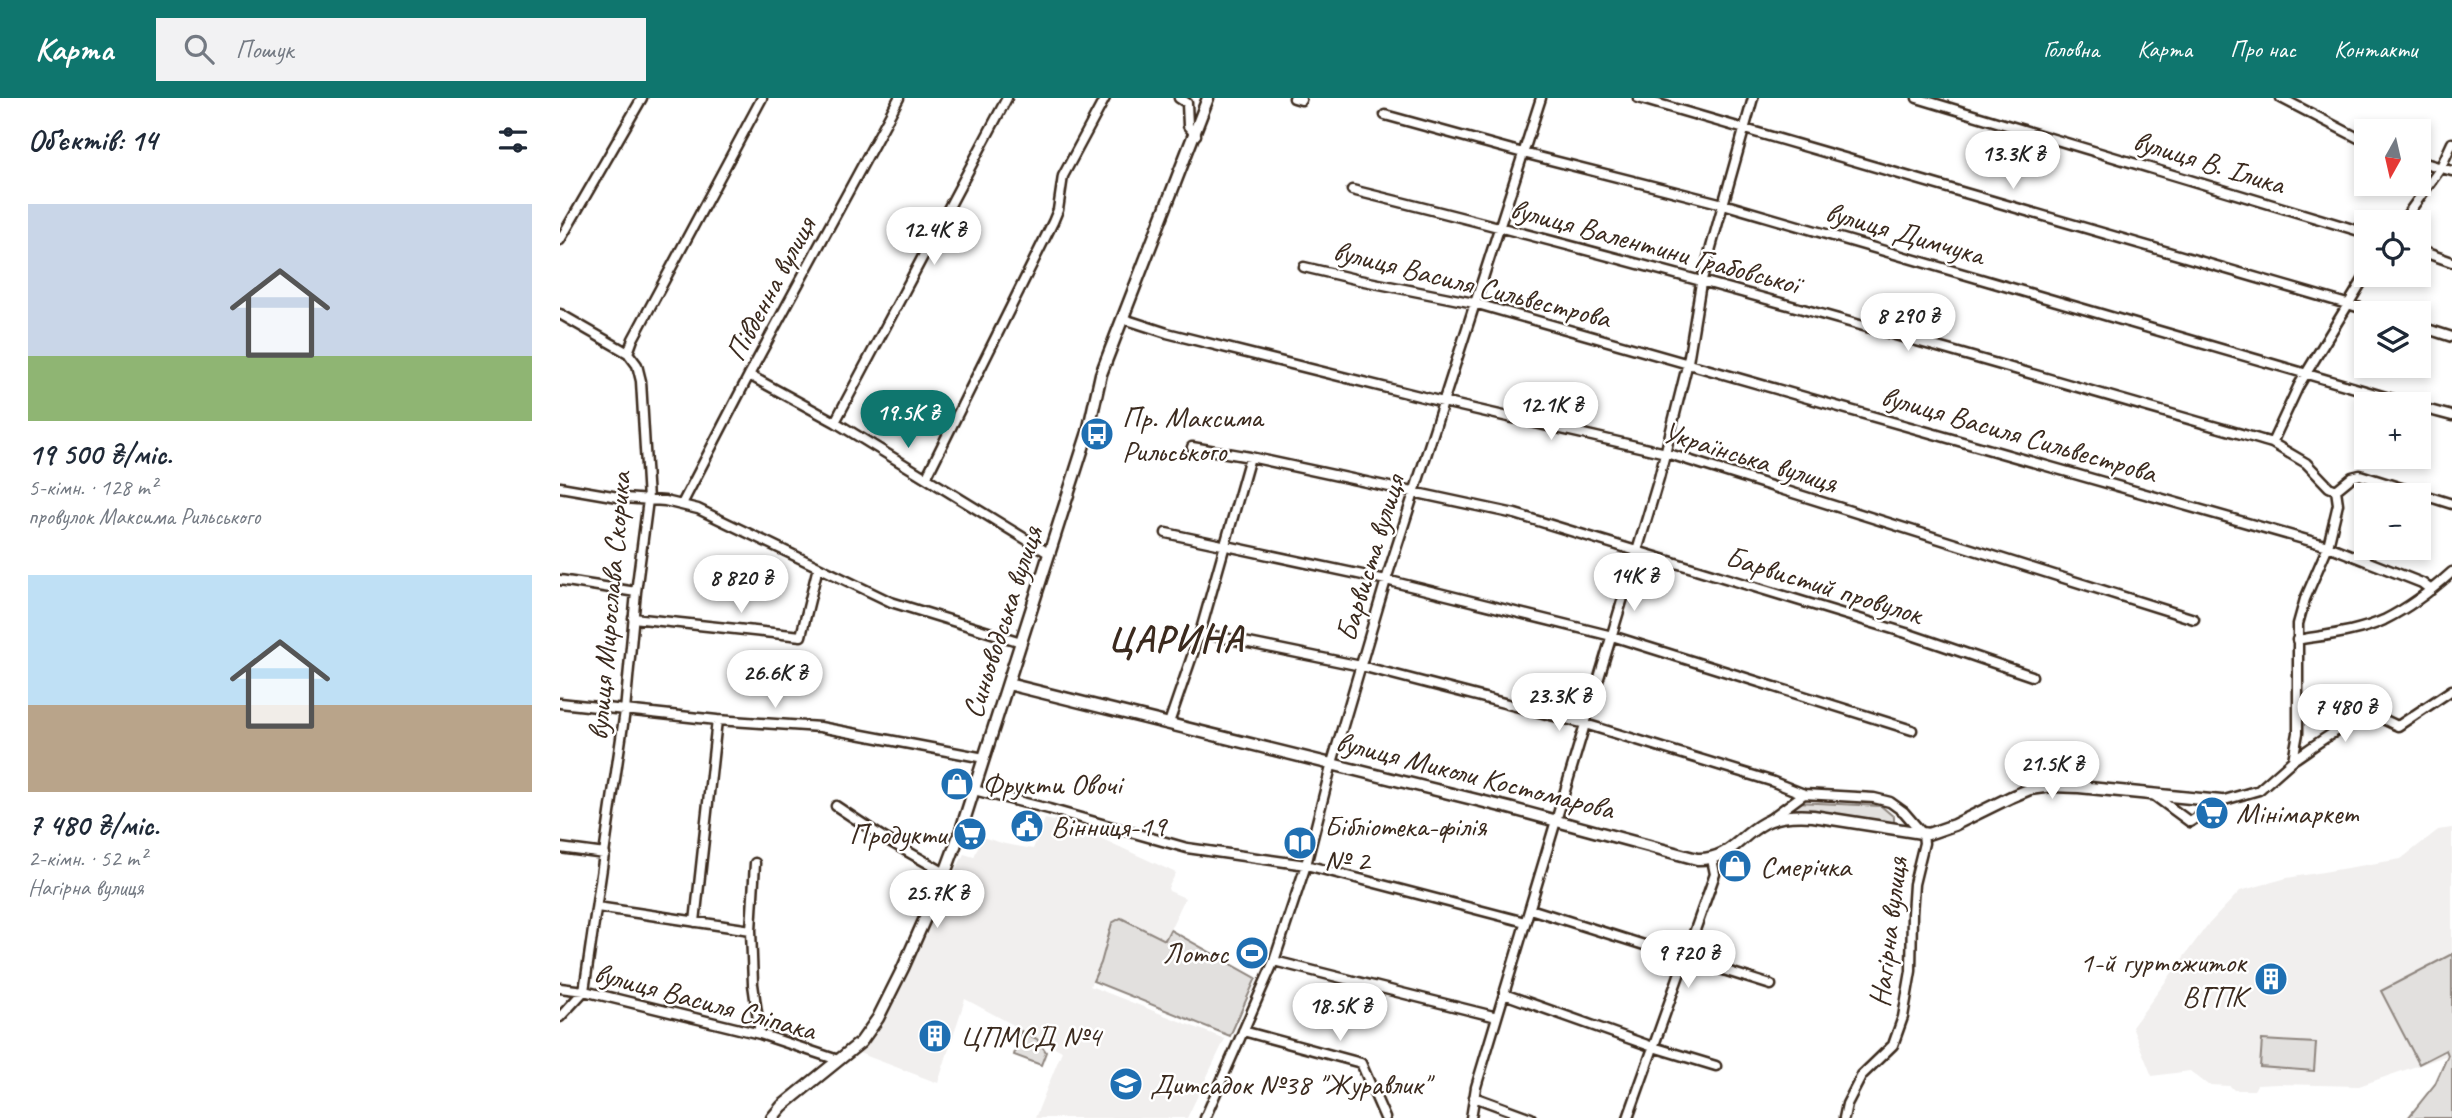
<!DOCTYPE html>
<html lang="uk">
<head>
<meta charset="utf-8">
<style>
  body { margin:0; font-family:Caveat,sans-serif; background:#f2f2f3; color:#1f2937; height:100vh; display:flex; flex-direction:column; font-size:26px; white-space:nowrap }
  * { box-sizing:border-box; margin:0 }
  p { font-size:23px; color:#747a83 }
  .icon { flex:none; width:38px; height:38px; fill:none; stroke:currentColor; stroke-width:2; stroke-linecap:round; stroke-linejoin:round }
  .map { position:relative; flex:1; overflow:hidden }
  .sheet { display:flex; flex-direction:column; background:#fff; width:560px }
  .sheet>* { flex:none }
  .needle { width:46px; rotate:188deg }
  .controls { position:absolute; left:1794px; top:21px; display:grid; gap:14px }
  .controls a { display:grid; place-items:center; width:77px; height:77px; border-radius:0px; background:#fff; box-shadow:0 4px 10px #0003; font-size:35px }
  .price { position:absolute; translate:-50% -60px; padding:0 16px; border-radius:24px; background:#fff; color:#222; font-size:23px; line-height:46px; filter:drop-shadow(0 2px 4px #0008) }
  .price::after { content:''; position:absolute; left:50%; top:42px; width:21px; height:16px; margin-left:-10px; background:inherit; clip-path:polygon(0 0,100% 0,50% 100%) }
  .price.current { background:#0f766e; color:#fff }
  ul { padding:0; list-style:none }
  li { display:grid; align-content:center; gap:14px; height:371px; padding:0 28px }
  li span { display:grid; place-items:center; height:217px; border-radius:0px; color:#555 }
  li>.icon { margin-inline-start:auto }
  span .icon { width:126px; height:126px; fill:#fffc; stroke-width:1 }
  li b { font-size:30px }
  h2 { display:flex; justify-content:space-between; align-items:center; height:84px; padding:0 28px; font-size:30px }
  header { display:flex; align-items:center; gap:42px; box-sizing:border-box; height:98px; padding:0 35px; background:#0f766e; color:#fff }
  header strong { font-size:33px }
  nav { display:flex; gap:38px; margin-inline-start:auto; font-size:24px }
  .search { width:490px; height:63px; background:#f2f2f3; display:flex; align-items:center; gap:18px; box-sizing:border-box; padding:0 24px; border-radius:0px; color:#747a83; font-size:26px }
  main { display:flex; flex:1; min-height:0 }
  .map>svg:first-child { display:block }
  .built { fill:#f1efee }
  .green { fill:#e2e0de; stroke:#8e857e; stroke-width:2 }
  .lines { fill:none; stroke-linecap:round; stroke-linejoin:round }
  .minor-casing { stroke:#3b2a1e; stroke-width:13 }
  .tertiary-casing { stroke:#3b2a1e; stroke-width:15 }
  .minor { stroke:#fff; stroke-width:8 }
  .tertiary { stroke:#fff; stroke-width:10 }
  .labels { text-anchor:middle; dominant-baseline:central; stroke-width:5; stroke-linejoin:round; paint-order:stroke }
  .street-label { font-size:30px; fill:#3b2a1e; stroke:#fff }
  .poi-label { font-size:30px; fill:#3b2a1e; stroke:#fff; text-anchor:start }
  .district-label { font-size:37px; font-weight:bold; letter-spacing:2px; fill:#3b2a1e; stroke:#fff }
</style>
</head>
<body>
<header>
<strong>Карта</strong>
<div class="search"><svg class="icon" aria-label="search" viewBox="0 0 24 24"><circle cx="10" cy="10" r="6"/><path d="M15 15l6 6"/></svg>Пошук</div>
<nav><a>Головна</a><a>Карта</a><a>Про нас</a><a>Контакти</a></nav>
</header>
<main>
<section class="sheet">
<h2>Об’єктів: 14<svg class="icon" aria-label="filters" viewBox="0 0 24 24"><path d="M4 7h16M4 17h16"/><circle cx="9" cy="7" r="2"/><circle cx="15" cy="17" r="2"/></svg></h2>
<ul>
<li><span style="background:linear-gradient(#c9d6e8 70%,#8fb573 0)"><svg class="icon" aria-label="home" viewBox="0 0 24 24"><path d="M3 11l9-7 9 7M6 9v11h12V9"/></svg></span><div><b>19 500 ₴/міс.</b><p>5-кімн. · 128 m²</p><p>провулок Максима Рильського</p></div></li>
<li><span style="background:linear-gradient(#bfe0f5 60%,#b9a48a 0)"><svg class="icon" aria-label="home" viewBox="0 0 24 24"><path d="M3 11l9-7 9 7M6 9v11h12V9"/></svg></span><div><b>7 480 ₴/міс.</b><p>2-кімн. · 52 m²</p><p>Нагірна вулиця</p></div></li>
</ul>
</section>
<div class="map">
<svg width="1892" height="1020" viewBox="0 0 1892 1020">
  <rect width="100%" height="100%" fill="#fff"/>
  <filter id="ink" filterUnits="userSpaceOnUse"><feTurbulence type="fractalNoise" baseFrequency=".0143" numOctaves="2"/><feDisplacementMap in="SourceGraphic" scale="14" xChannelSelector="R" yChannelSelector="G"/><feConvolveMatrix kernelMatrix="1 2 1 2 8 2 1 2 1" color-interpolation-filters="sRGB"/></filter>
  <g filter="url(#ink)">
    <!-- built -->
    <path class="built" d="M497,720L616,775L608,790L609,793L625,800L605,842L561,820L552,825L541,865L530,888L665,941L627,1020H475L502,953L405,901L378,985L299,955L331,905L347,876L380,803L404,756L414,759L422,739L445,746L473,751L485,721L493,723Z
      M1892,730V949L1888,957L1799,988L1718,986L1697,987L1694,992H1674L1670,988L1648,987L1630,973L1592,978L1572,929L1646,829L1680,793L1727,780L1841,761L1878,732Z"/>
    <!-- green -->
    <path class="green" d="M1236,704L1321,708L1334,719V726L1232,713Z
      M561,820L605,842L610,832L696,880L670,938L533,883L541,865L552,825Z
      M1892,856V1020H1848L1875,986L1888,957L1886,952L1859,966L1821,893Z
      M461,933L477,941L486,954L481,967L454,957Z
      M1702,942L1756,945L1754,973L1700,969Z"/>
    <g class="lines">
      <defs>
        <path id="minor" d="M619,0L627,5L628,28L636,37
          M734,0L741,2
          M1078,0L1818,215
          M1357,0L1806,135
          M1721,0L1806,44
          M825,17L963,55L1163,106L1850,306
          M1858,63L1892,73
          M792,92C1101,168 1407,257 1712,345L1746,365L1769,389L1776,392L1792,379L1800,377L1892,406
          M1842,124L1880,71L1892,45
          M0,142L82,0
          M1858,152L1892,164
          M744,169L799,182L914,205L1768,448L1862,485L1871,492
          M0,216L68,255
          M564,221L607,235L883,304L1106,355L1634,521
          M1858,228L1892,239
          M189,277L275,324L490,456
          M1858,309L1892,318
          M275,324L447,0
          M1712,345L1739,287L1806,177
          M632,349L690,359L955,416L1346,535L1472,578
          M366,380L493,124L498,112L503,78L545,0
          M0,389L64,400L105,403L138,411L331,504L461,544
          M122,406L189,277L339,0
          M606,435L826,482L1052,538L1352,632
          M0,482L76,494
          M73,520L241,538L258,469
          M640,535L801,568L1025,626L1211,683L1244,696L1314,700L1330,704L1344,714L1363,736L1364,745L1354,786L1352,816L1351,873L1343,919L1333,947L1302,977L1287,1006L1284,1020
          M1737,542C1766,537 1798,534 1824,522C1848,510 1872,492 1892,474
          M0,605L157,622L260,629L424,660
          M609,625L640,535L690,359
          M1733,662C1752,650 1795,615 1817,619C1824,621 1831,625 1838,628L1892,592
          M414,692L489,711L627,750L746,767L965,824
          M1592,696L1630,724L1661,703L1699,692L1733,662L1738,635V526L1745,501L1768,448L1778,406L1776,392
          M276,708L324,740L385,775
          M1210,721L1244,696
          M0,750L45,756
          M195,765L191,832L193,886L200,936
          M37,809L191,832
          M970,811L1211,887
          M135,824L157,622
          M714,863L937,919
          M0,890L24,893L200,936L278,962
          M944,896L1093,949L1156,968
          M0,919L24,893L65,613L76,494L88,402L81,283L77,267L68,255L73,241L202,0
          M683,933L801,965L825,1020
          M914,999L971,1020
          M645,1020L714,863L746,767L772,665L826,482L981,0
          M911,1020L916,989L1099,380L1128,264L1141,185L1193,0
          M1068,1020L1155,776L1152,761"/>
        <path id="tertiary" d="M448,586L949,710L1137,761C1170,762 1178,739 1204,725C1217,718 1238,717 1253,718L1368,736L1394,727L1451,699L1470,691L1491,688L1519,689L1661,703
          M212,1020L222,1008L301,944L318,920L343,870L385,775L401,732L528,334L541,276L648,0"/>
      </defs>
      <!-- minor casing -->
      <use href="#minor" class="minor-casing"/>
      <!-- tertiary casing -->
      <use href="#tertiary" class="tertiary-casing"/>
      <!-- minor -->
      <use href="#minor" class="minor"/>
      <!-- tertiary -->
      <use href="#tertiary" class="tertiary"/>
    </g>
  </g>
  <!-- icons -->
  <defs>
    <symbol id="bus-disc" viewBox="-11 -11 22 22"><circle r="9.5" fill="#1f6fb2" stroke="#fff"/><path d="M-5-6H5V4H4V6H2V4H-2V6H-4V4H-5ZM-3.5-4V0h7V-4ZM-3.5 1.2v1.5H-2V1.2ZM2 1.2v1.5H3.5V1.2Z" fill="#fff"/></symbol>
    <symbol id="shop-disc" viewBox="-11 -11 22 22"><circle r="9.5" fill="#1f6fb2" stroke="#fff"/><path d="M-5-2.5h2.3a2.7 3.5 0 0 1 5.4 0H5L5.5 6h-11ZM-1.5-2.5h3a1.5 2.3 0 0 0-3 0Z" fill="#fff"/></symbol>
    <symbol id="supermarket-disc" viewBox="-11 -11 22 22"><circle r="9.5" fill="#1f6fb2" stroke="#fff"/><path d="M-6-5.5h2.5l.6 2H6L4.5 2H-2.5L-4.4-4H-6ZM-1.5 3.2a1.3 1.3 0 1 0 .1 0ZM3 3.2a1.3 1.3 0 1 0 .1 0Z" fill="#fff"/></symbol>
    <symbol id="civic-disc" viewBox="-11 -11 22 22"><circle r="9.5" fill="#1f6fb2" stroke="#fff"/><path d="M-.6-6.5H3V-4.5H.6V-3L4-1V1h2V6H-6V1h2V-1L-.6-3ZM-1.2 2.5V6h2.4V2.5Z" fill="#fff"/></symbol>
    <symbol id="library-disc" viewBox="-11 -11 22 22"><circle r="9.5" fill="#1f6fb2" stroke="#fff"/><path d="M-6-4Q-3-5.5-.7-3.5V5Q-3 3-6 4ZM6-4Q3-5.5 .7-3.5V5Q3 3 6 4Z" fill="#fff"/></symbol>
    <symbol id="stadium-disc" viewBox="-11 -11 22 22"><circle r="9.5" fill="#1f6fb2" stroke="#fff"/><path d="M0-5a6.5 5 0 1 0 0 10a6.5 5 0 1 0 0-10ZM-3.5-1.8h7v3.6h-7Z" fill="#fff"/></symbol>
    <symbol id="building-disc" viewBox="-11 -11 22 22"><circle r="9.5" fill="#1f6fb2" stroke="#fff"/><path d="M-4-6H4V6H1V3H-1V6H-4ZM-2.5-4.3h1.7v1.8h-1.7ZM.8-4.3h1.7v1.8H.8ZM-2.5-1h1.7V.8h-1.7ZM.8-1h1.7V.8H.8Z" fill="#fff"/></symbol>
    <symbol id="school-disc" viewBox="-11 -11 22 22"><circle r="9.5" fill="#1f6fb2" stroke="#fff"/><path d="M0-5L7-2L0 1L-7-2ZM-4 1L0 2.5L4 1V4Q0 6-4 4Z" fill="#fff"/></symbol>
  </defs>
  <g fill-rule="evenodd">
    <use href="#bus-disc" x="518" y="317" width="38" height="38"/>
    <use href="#shop-disc" x="378" y="667" width="38" height="38"/>
    <use href="#supermarket-disc" x="1633" y="696" width="38" height="38"/>
    <use href="#civic-disc" x="448" y="709" width="38" height="38"/>
    <use href="#supermarket-disc" x="391" y="717" width="38" height="38"/>
    <use href="#library-disc" x="721" y="726" width="38" height="38"/>
    <use href="#shop-disc" x="1156" y="749" width="38" height="38"/>
    <use href="#stadium-disc" x="673" y="836" width="38" height="38"/>
    <use href="#building-disc" x="1692" y="862" width="38" height="38"/>
    <use href="#building-disc" x="356" y="919" width="38" height="38"/>
    <use href="#school-disc" x="547" y="967" width="38" height="38"/>
  </g>
  <g class="labels">
    <!-- street labels -->
    <g class="street-label">
      <text transform="translate(1649 64) rotate(17)">вулиця В. Ілика</text>
      <text transform="translate(1345 135) rotate(16)">вулиця Димчука</text>
      <text transform="translate(1095 148) rotate(15)">вулиця Валентини Грабовської</text>
      <text transform="translate(912 186) rotate(14)">вулиця Василя Сильвестрова</text>
      <text transform="translate(210 191) rotate(-62)">Південна вулиця</text>
      <text transform="translate(1459 336) rotate(16)">вулиця Василя Сильвестрова</text>
      <text transform="translate(1190 359) rotate(17)">Українська вулиця</text>
      <text transform="translate(810 460) rotate(-73)">Барвиста вулиця</text>
      <text transform="translate(1264 487) rotate(17)">Барвистий провулок</text>
      <text transform="translate(49 508) rotate(-85)">вулиця Мирослава Скорика</text>
      <text transform="translate(442 524) rotate(-72)">Синьоводська вулиця</text>
      <text transform="translate(915 677) rotate(14)">вулиця Миколи Костомарова</text>
      <text transform="translate(1328 834) rotate(-83)">Нагірна вулиця</text>
      <text transform="translate(145 903) rotate(15)">вулиця Василя Сліпака</text>
    </g>
    <!-- poi labels -->
    <g class="poi-label">
      <text x="562" y="319">Пр. Максима<tspan x="562" dy="34">Рильського</tspan></text>
      <text x="422" y="686">Фрукти Овочі</text>
      <text x="1676" y="715">Мінімаркет</text>
      <text x="491" y="728">Вінниця-19</text>
      <text x="764" y="728">Бібліотека-філія<tspan x="764" dy="34">№ 2</tspan></text>
      <text x="386" y="736" text-anchor="end">Продукти</text>
      <text x="1200" y="768">Смерічка</text>
      <text x="668" y="855" text-anchor="end">Лотос</text>
      <text x="1686" y="864" text-anchor="end">1-й гуртожиток<tspan x="1686" dy="34">ВГПК</tspan></text>
      <text x="400" y="938">ЦПМСД №4</text>
      <text x="590" y="986">Дитсадок №38 "Журавлик"</text>
    </g>
    <!-- district labels -->
    <g class="district-label">
      <text x="616" y="540">ЦАРИНА</text>
    </g>
  </g>
</svg>
<div class="controls">
<a><svg class="needle" viewBox="-14 -14 28 28"><path d="M0-13l5 13h-10z" fill="#e53935"/><path d="M0 13l5-13h-10z" fill="#747a83"/></svg></a>
<a><svg class="icon" aria-label="locate" viewBox="0 0 24 24"><circle cx="12" cy="12" r="6"/><path d="M12 2v4M12 18v4M2 12h4M18 12h4"/></svg></a>
<a><svg class="icon" aria-label="layers" viewBox="0 0 24 24"><path d="M12 4l9 5-9 5-9-5zM3 14l9 5 9-5"/></svg></a>
<a>+</a>
<a>−</a>
</div>
<b class="price" style="left:1453px;top:93px">13.3K ₴</b>
<b class="price" style="left:374px;top:169px">12.4K ₴</b>
<b class="price" style="left:1348px;top:255px">8 290 ₴</b>
<b class="price" style="left:991px;top:344px">12.1K ₴</b>
<b class="price current" style="left:348px;top:352px">19.5K ₴</b>
<b class="price" style="left:1074px;top:515px">14K ₴</b>
<b class="price" style="left:181px;top:517px">8 820 ₴</b>
<b class="price" style="left:215px;top:612px">26.6K ₴</b>
<b class="price" style="left:999px;top:635px">23.3K ₴</b>
<b class="price" style="left:1785px;top:646px">7 480 ₴</b>
<b class="price" style="left:1492px;top:703px">21.5K ₴</b>
<b class="price" style="left:377px;top:832px">25.7K ₴</b>
<b class="price" style="left:1128px;top:892px">9 720 ₴</b>
<b class="price" style="left:780px;top:945px">18.5K ₴</b>
</div>
</main>
</body>
</html>
